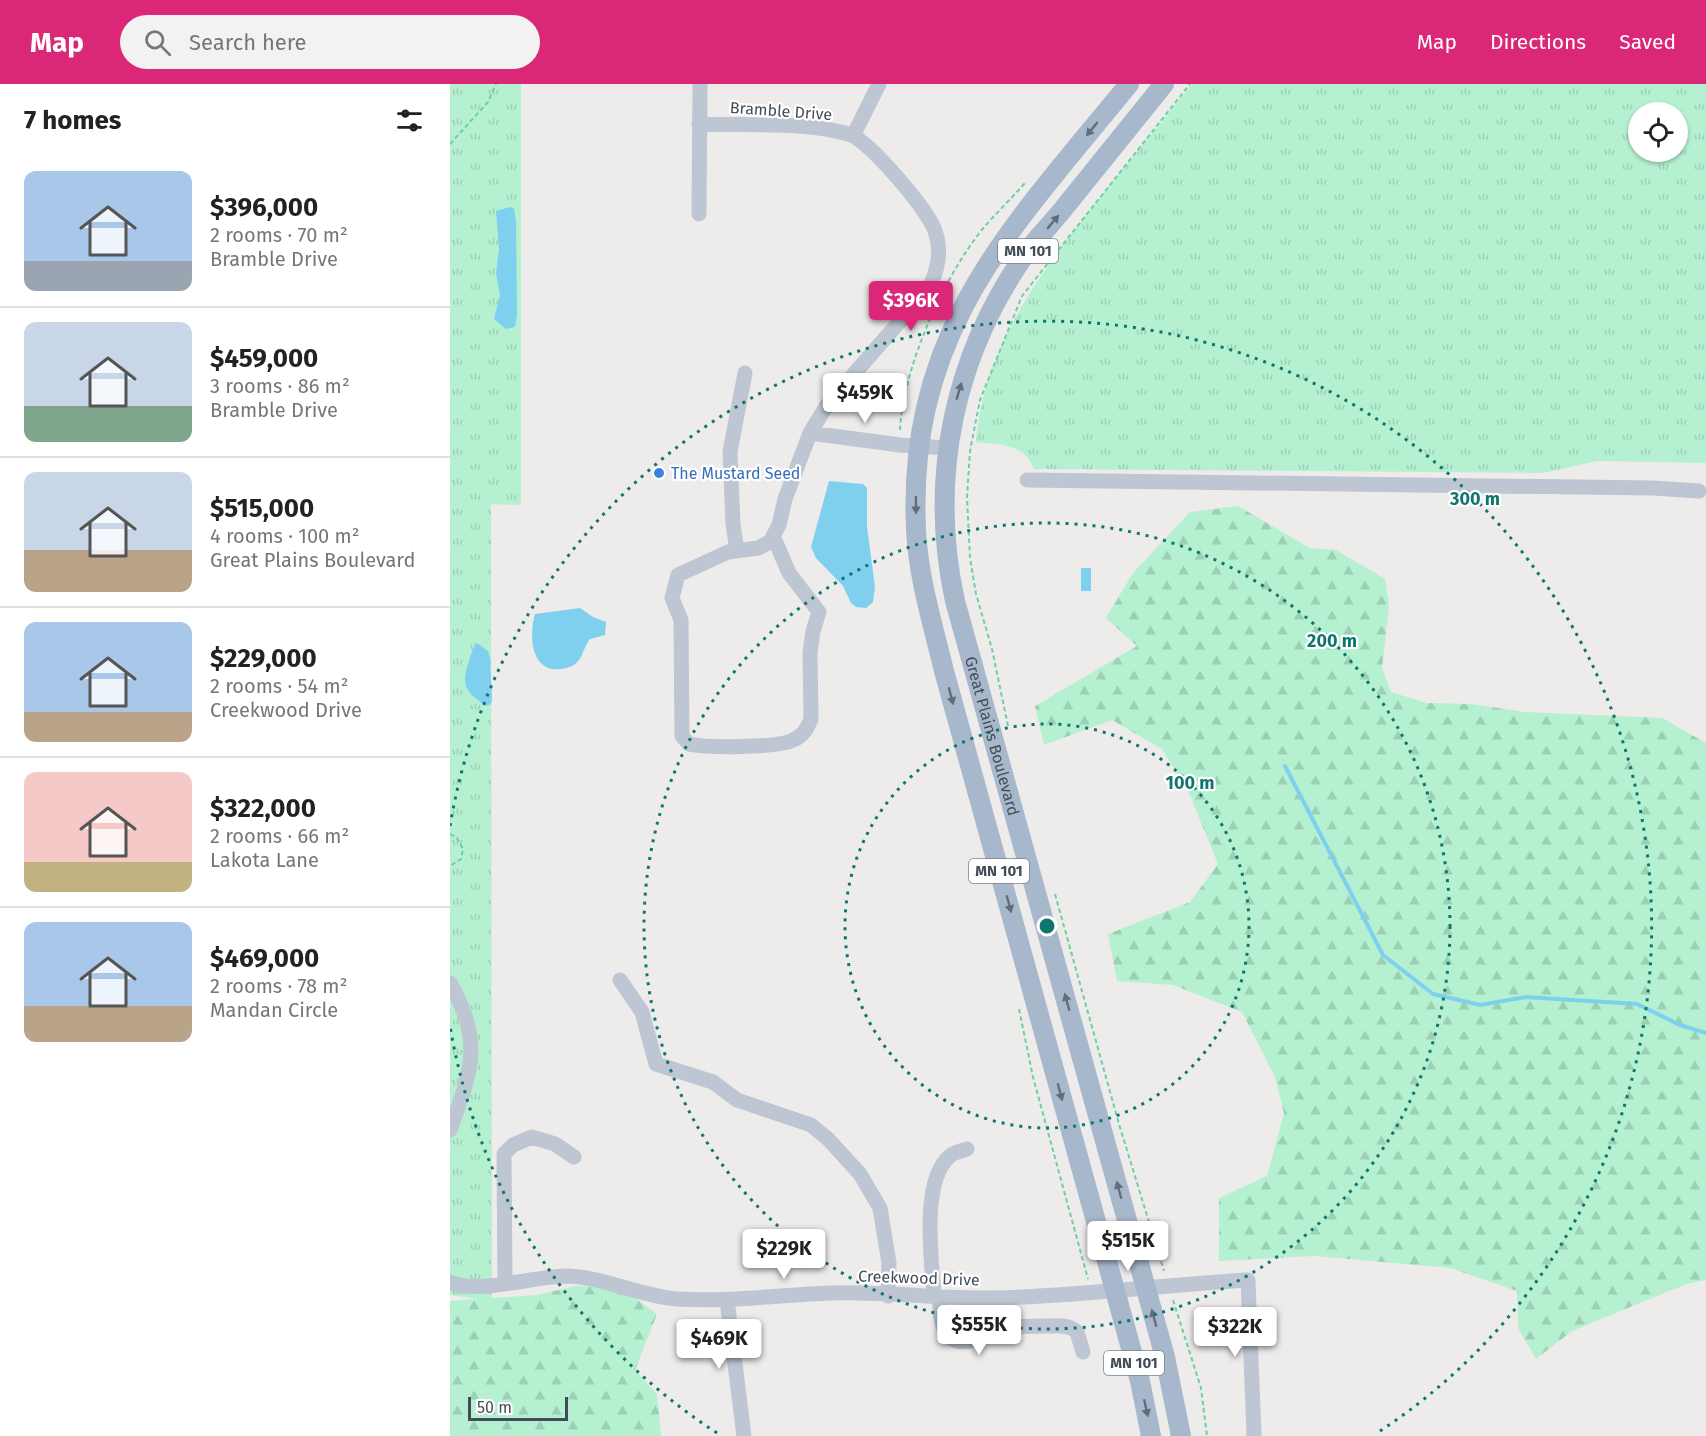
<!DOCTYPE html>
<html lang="en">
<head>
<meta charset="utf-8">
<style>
  body { margin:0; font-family:"Fira Sans",sans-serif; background:#f2f2f2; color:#222; height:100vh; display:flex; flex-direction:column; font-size:22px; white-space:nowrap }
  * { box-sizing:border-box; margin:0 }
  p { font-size:20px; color:#767676 }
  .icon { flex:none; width:33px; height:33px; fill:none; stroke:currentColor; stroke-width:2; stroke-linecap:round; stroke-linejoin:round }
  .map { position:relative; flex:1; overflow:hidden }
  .side { display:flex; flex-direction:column; background:#fff; width:450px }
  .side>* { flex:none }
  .fabs { position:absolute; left:1178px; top:18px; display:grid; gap:12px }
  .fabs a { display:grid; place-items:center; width:60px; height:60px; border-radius:50%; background:#fff; box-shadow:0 2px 4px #0004; font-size:30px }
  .scale { position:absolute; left:18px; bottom:15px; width:100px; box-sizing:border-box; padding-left:6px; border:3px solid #434d59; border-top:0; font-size:16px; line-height:21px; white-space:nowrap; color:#434d59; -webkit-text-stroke:4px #fff; paint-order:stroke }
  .price { position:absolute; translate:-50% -51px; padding:0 14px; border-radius:6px; background:#fff; color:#222; font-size:20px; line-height:39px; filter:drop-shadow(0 2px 3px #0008) }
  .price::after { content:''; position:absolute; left:50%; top:36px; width:18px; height:14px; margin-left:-9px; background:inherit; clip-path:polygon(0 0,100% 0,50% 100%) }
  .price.on { background:#db2777; color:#fff }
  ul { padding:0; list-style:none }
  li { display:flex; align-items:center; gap:18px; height:150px; padding:0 24px }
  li+li { border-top:2px solid #e0e0e0 }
  li span { display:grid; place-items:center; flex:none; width:168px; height:120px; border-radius:12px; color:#555 }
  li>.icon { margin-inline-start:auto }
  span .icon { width:72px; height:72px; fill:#fffc; stroke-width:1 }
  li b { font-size:26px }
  h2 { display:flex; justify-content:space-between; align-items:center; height:72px; padding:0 24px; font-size:26px }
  header { display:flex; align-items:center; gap:36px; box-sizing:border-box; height:84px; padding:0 30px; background:#db2777; color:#fff }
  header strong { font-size:28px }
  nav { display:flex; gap:33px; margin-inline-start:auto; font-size:21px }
  .search { width:420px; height:54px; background:#f2f2f2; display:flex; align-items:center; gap:15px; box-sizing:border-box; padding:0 21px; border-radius:33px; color:#767676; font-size:22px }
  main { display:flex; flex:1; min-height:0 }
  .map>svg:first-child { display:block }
  .grass { fill:url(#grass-tufts); fill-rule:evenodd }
  .forest { fill:url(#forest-firs) }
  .water { fill:#7fd0ef }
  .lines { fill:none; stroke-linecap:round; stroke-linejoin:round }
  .stream { stroke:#7fd0ef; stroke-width:4 }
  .path { stroke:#6ccfa5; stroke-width:2; stroke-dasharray:4.5 3; stroke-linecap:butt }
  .minor { stroke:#bdc6d2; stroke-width:15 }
  .major { stroke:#a8b8cc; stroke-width:20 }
  .oneway { fill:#616d7c }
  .ring { fill:none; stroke:#0f766e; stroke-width:3; stroke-dasharray:3 6 }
  .shop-dot { fill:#3f7fe0; stroke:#fff; stroke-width:2 }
  .labels { text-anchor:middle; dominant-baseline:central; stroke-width:4.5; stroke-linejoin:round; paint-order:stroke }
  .shield { fill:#fff; stroke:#7b828b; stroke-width:1.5 }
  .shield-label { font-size:15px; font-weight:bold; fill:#434d59 }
  .street-label { font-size:16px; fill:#434d59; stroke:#fff }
  .shop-label { font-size:16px; fill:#366cbe; stroke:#fff; text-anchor:start }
  .centre { fill:#0f766e; stroke:#fff; stroke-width:3 }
  .ring-label { font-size:18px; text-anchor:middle; font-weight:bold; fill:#0f766e; stroke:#fff; stroke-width:4.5; stroke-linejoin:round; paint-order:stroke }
</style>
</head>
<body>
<header>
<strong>Map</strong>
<div class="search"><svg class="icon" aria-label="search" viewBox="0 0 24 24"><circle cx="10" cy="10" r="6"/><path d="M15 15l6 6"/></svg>Search here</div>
<nav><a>Map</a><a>Directions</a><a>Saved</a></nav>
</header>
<main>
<section class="side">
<h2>7 homes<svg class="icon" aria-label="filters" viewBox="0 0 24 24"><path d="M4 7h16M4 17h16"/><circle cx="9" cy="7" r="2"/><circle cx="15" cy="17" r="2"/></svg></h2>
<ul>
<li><span style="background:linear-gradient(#a9c7e8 75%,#9aa5b1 0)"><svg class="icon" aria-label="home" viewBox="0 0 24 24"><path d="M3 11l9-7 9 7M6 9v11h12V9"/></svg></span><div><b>$396,000</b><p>2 rooms · 70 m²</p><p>Bramble Drive</p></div></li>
<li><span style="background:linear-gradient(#c9d6e8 70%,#7fa58c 0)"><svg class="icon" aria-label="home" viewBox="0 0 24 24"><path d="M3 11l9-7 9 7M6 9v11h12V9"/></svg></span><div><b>$459,000</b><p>3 rooms · 86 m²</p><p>Bramble Drive</p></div></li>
<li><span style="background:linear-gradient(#c9d6e8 65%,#b9a48a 0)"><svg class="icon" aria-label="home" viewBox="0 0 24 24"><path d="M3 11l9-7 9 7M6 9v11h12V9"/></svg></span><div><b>$515,000</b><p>4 rooms · 100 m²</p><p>Great Plains Boulevard</p></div></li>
<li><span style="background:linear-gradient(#a9c7e8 75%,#b9a48a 0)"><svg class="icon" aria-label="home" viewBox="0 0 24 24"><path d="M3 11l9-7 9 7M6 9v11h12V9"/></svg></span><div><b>$229,000</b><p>2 rooms · 54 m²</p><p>Creekwood Drive</p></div></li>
<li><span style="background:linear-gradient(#f6c9c9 75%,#c2b280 0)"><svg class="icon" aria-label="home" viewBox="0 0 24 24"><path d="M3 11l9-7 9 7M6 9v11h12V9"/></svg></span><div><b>$322,000</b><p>2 rooms · 66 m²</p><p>Lakota Lane</p></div></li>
<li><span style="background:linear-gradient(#a9c7e8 70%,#b9a48a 0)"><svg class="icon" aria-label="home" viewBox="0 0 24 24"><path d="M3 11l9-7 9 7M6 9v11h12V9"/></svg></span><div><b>$469,000</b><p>2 rooms · 78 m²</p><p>Mandan Circle</p></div></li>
</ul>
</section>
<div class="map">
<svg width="1256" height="1352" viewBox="0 0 1256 1352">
  <defs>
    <pattern id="grass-tufts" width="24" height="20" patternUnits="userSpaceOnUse" patternTransform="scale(1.5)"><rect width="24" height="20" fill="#b5f0d0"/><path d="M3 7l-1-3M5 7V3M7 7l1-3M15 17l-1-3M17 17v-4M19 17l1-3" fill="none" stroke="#9dcfb5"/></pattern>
    <pattern id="forest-firs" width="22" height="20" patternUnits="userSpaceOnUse" patternTransform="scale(1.5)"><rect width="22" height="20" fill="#b5f0d0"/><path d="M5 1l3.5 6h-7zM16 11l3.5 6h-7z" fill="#9dcfb5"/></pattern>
  </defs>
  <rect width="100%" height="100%" fill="#eeebeb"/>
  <!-- grass -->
  <path class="grass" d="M0,0H71V421L41,420L42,1217L0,1211Z
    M742,0H1256V379L1147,377L1093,389L584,385C575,360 550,360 526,358C534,260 594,184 653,110C683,73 712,37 742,0ZM1227,28V68H1188V28Z"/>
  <!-- forest -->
  <path class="forest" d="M788,422L860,464L886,466L935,495L939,522L932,584L941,608L977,619L1021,620L1075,628L1212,634L1256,659V1196L1236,1200L1122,1247L1086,1275L1068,1244L1067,1207L1000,1184L865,1172L769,1177V1114L817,1092L834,1029L825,993L792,928L723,901L667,897L658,850L740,818L768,780L740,711L712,665L662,636L594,661L585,622L687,562L656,534L683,489L740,428Z
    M125,1202L172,1204L207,1230L185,1286L207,1310L211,1352H0V1217L87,1211Z"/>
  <!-- water -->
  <path class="water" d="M60,123L64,125L66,138L67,231L65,243L56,245L44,235L50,211L46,190L49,164L46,127Z
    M379,397L413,400L417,404V443L425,503L423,518L416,524L406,523L401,519L393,502L366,474L361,463Z
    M631,484H641V507H631Z
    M130,524L143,533L156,538L155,551L140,555C133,563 133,577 122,582C84,597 77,558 85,530Z
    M27,559L38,567L40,573L42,614L41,620L36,622C16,608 10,602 19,577C21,570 22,565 27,559Z"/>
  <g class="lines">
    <!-- stream -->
    <path class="stream" d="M835,682L933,871L983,910L1030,921L1076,913L1187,920L1230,941L1256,949"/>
    <!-- path -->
    <path class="path" d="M0,60L38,18L46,0
      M450,346C453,284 493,195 531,147C545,130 561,115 575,99
      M558,642L542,565L526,510L520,474L517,413L520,367L530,316L572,212L740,0
      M0,750L7,754L13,765L11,775L0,782
      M605,810L669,1040L714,1187
      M569,925L583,993L638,1195
      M723,1216L751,1304L757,1352"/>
    <!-- minor -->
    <path class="minor" d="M249,40C294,42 359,37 401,51C420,58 479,127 485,147C492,166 488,188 478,205L377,321L360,349L335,415L329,441L320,458L308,464L278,468L228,491L222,514L231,536L232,652L239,660C257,664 328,664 343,656C353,652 357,645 361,635L360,569L363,547L369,528L339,489L324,454
      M403,52L429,0
      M249,130L250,0
      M360,349L450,361L497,364
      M577,396L1203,404L1249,407
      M287,467L283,440L280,368L295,289
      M170,896L192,928L206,980L263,998L287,1016L361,1041L378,1055L410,1090L430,1124L439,1179L438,1212
      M0,899C34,957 21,988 0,1046
      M0,1198C25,1211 86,1192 116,1192C155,1193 189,1212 227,1215C279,1218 330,1211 381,1209C435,1207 490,1215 544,1214C629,1212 713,1201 798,1196L804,1352
      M55,1198L54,1070L63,1061L82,1053L105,1060L124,1073
      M484,1213C482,1178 470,1097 500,1072C504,1068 512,1067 517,1065
      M490,1214C489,1234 492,1263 521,1257C533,1254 543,1247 556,1244C569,1242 583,1242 597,1242C609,1242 618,1240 627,1248L633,1268
      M277,1216L294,1352"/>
    <!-- major -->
    <g class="major">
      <path d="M679,0C562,144 457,245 466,445C468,493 483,541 494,587L690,1297L701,1352"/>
      <path id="s1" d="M714,0C681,41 648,82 614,124C603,138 590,151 579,165C504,269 478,393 505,517L715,1273L731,1352"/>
    </g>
  </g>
  <!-- one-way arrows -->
  <defs><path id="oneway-solid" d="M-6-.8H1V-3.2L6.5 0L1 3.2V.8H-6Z" transform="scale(1.5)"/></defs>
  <g class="oneway">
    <use href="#oneway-solid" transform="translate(642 45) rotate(129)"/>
    <use href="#oneway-solid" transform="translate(603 138) rotate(-50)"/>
    <use href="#oneway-solid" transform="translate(509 307) rotate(-74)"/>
    <use href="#oneway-solid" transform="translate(466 421) rotate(89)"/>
    <use href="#oneway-solid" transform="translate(501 612) rotate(75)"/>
    <use href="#oneway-solid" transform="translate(559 820) rotate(75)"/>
    <use href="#oneway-solid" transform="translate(617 918) rotate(-105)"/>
    <use href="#oneway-solid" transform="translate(610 1008) rotate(75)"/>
    <use href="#oneway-solid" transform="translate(669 1106) rotate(-105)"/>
    <use href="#oneway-solid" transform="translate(704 1234) rotate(-105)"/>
    <use href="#oneway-solid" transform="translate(696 1324) rotate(78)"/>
  </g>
  <!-- distance rings -->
  <g class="ring">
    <circle cx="597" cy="842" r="202"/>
    <circle cx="597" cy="842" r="403"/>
    <path d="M267 1349A605 605 0 0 1 0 942M0 742A605 605 0 1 1 927 1349"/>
  </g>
  <!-- markers -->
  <circle class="shop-dot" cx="209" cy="389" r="6"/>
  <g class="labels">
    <!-- shield labels -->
    <g class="shield">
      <rect x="548" y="155" width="60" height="24" rx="4.5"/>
      <rect x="519" y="775" width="60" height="24" rx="4.5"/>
      <rect x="654" y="1267" width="60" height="24" rx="4.5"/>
    </g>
    <g class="shield-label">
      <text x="578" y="167">MN 101</text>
      <text x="549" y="787">MN 101</text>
      <text x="684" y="1279">MN 101</text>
    </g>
    <!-- street labels -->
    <g class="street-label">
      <text transform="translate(331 27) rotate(4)">Bramble Drive</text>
      <text stroke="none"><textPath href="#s1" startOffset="724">Great Plains Boulevard</textPath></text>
      <text transform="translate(469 1194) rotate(2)">Creekwood Drive</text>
    </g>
    <!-- shop labels -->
    <g class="shop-label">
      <text x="221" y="389">The Mustard Seed</text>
    </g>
  </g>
  <circle cx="597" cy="842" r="9" class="centre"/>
  <g class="ring-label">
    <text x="1025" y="421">300 m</text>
    <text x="882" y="563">200 m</text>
    <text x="740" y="705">100 m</text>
  </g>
</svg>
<div class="fabs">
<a><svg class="icon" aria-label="locate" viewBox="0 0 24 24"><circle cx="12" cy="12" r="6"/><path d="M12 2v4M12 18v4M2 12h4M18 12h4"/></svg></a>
</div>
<div class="scale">50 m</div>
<b class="price on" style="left:461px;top:248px">$396K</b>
<b class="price" style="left:415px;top:340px">$459K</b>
<b class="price" style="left:678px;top:1188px">$515K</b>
<b class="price" style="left:334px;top:1196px">$229K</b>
<b class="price" style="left:529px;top:1272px">$555K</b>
<b class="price" style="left:785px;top:1274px">$322K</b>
<b class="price" style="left:269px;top:1286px">$469K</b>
</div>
</main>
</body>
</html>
